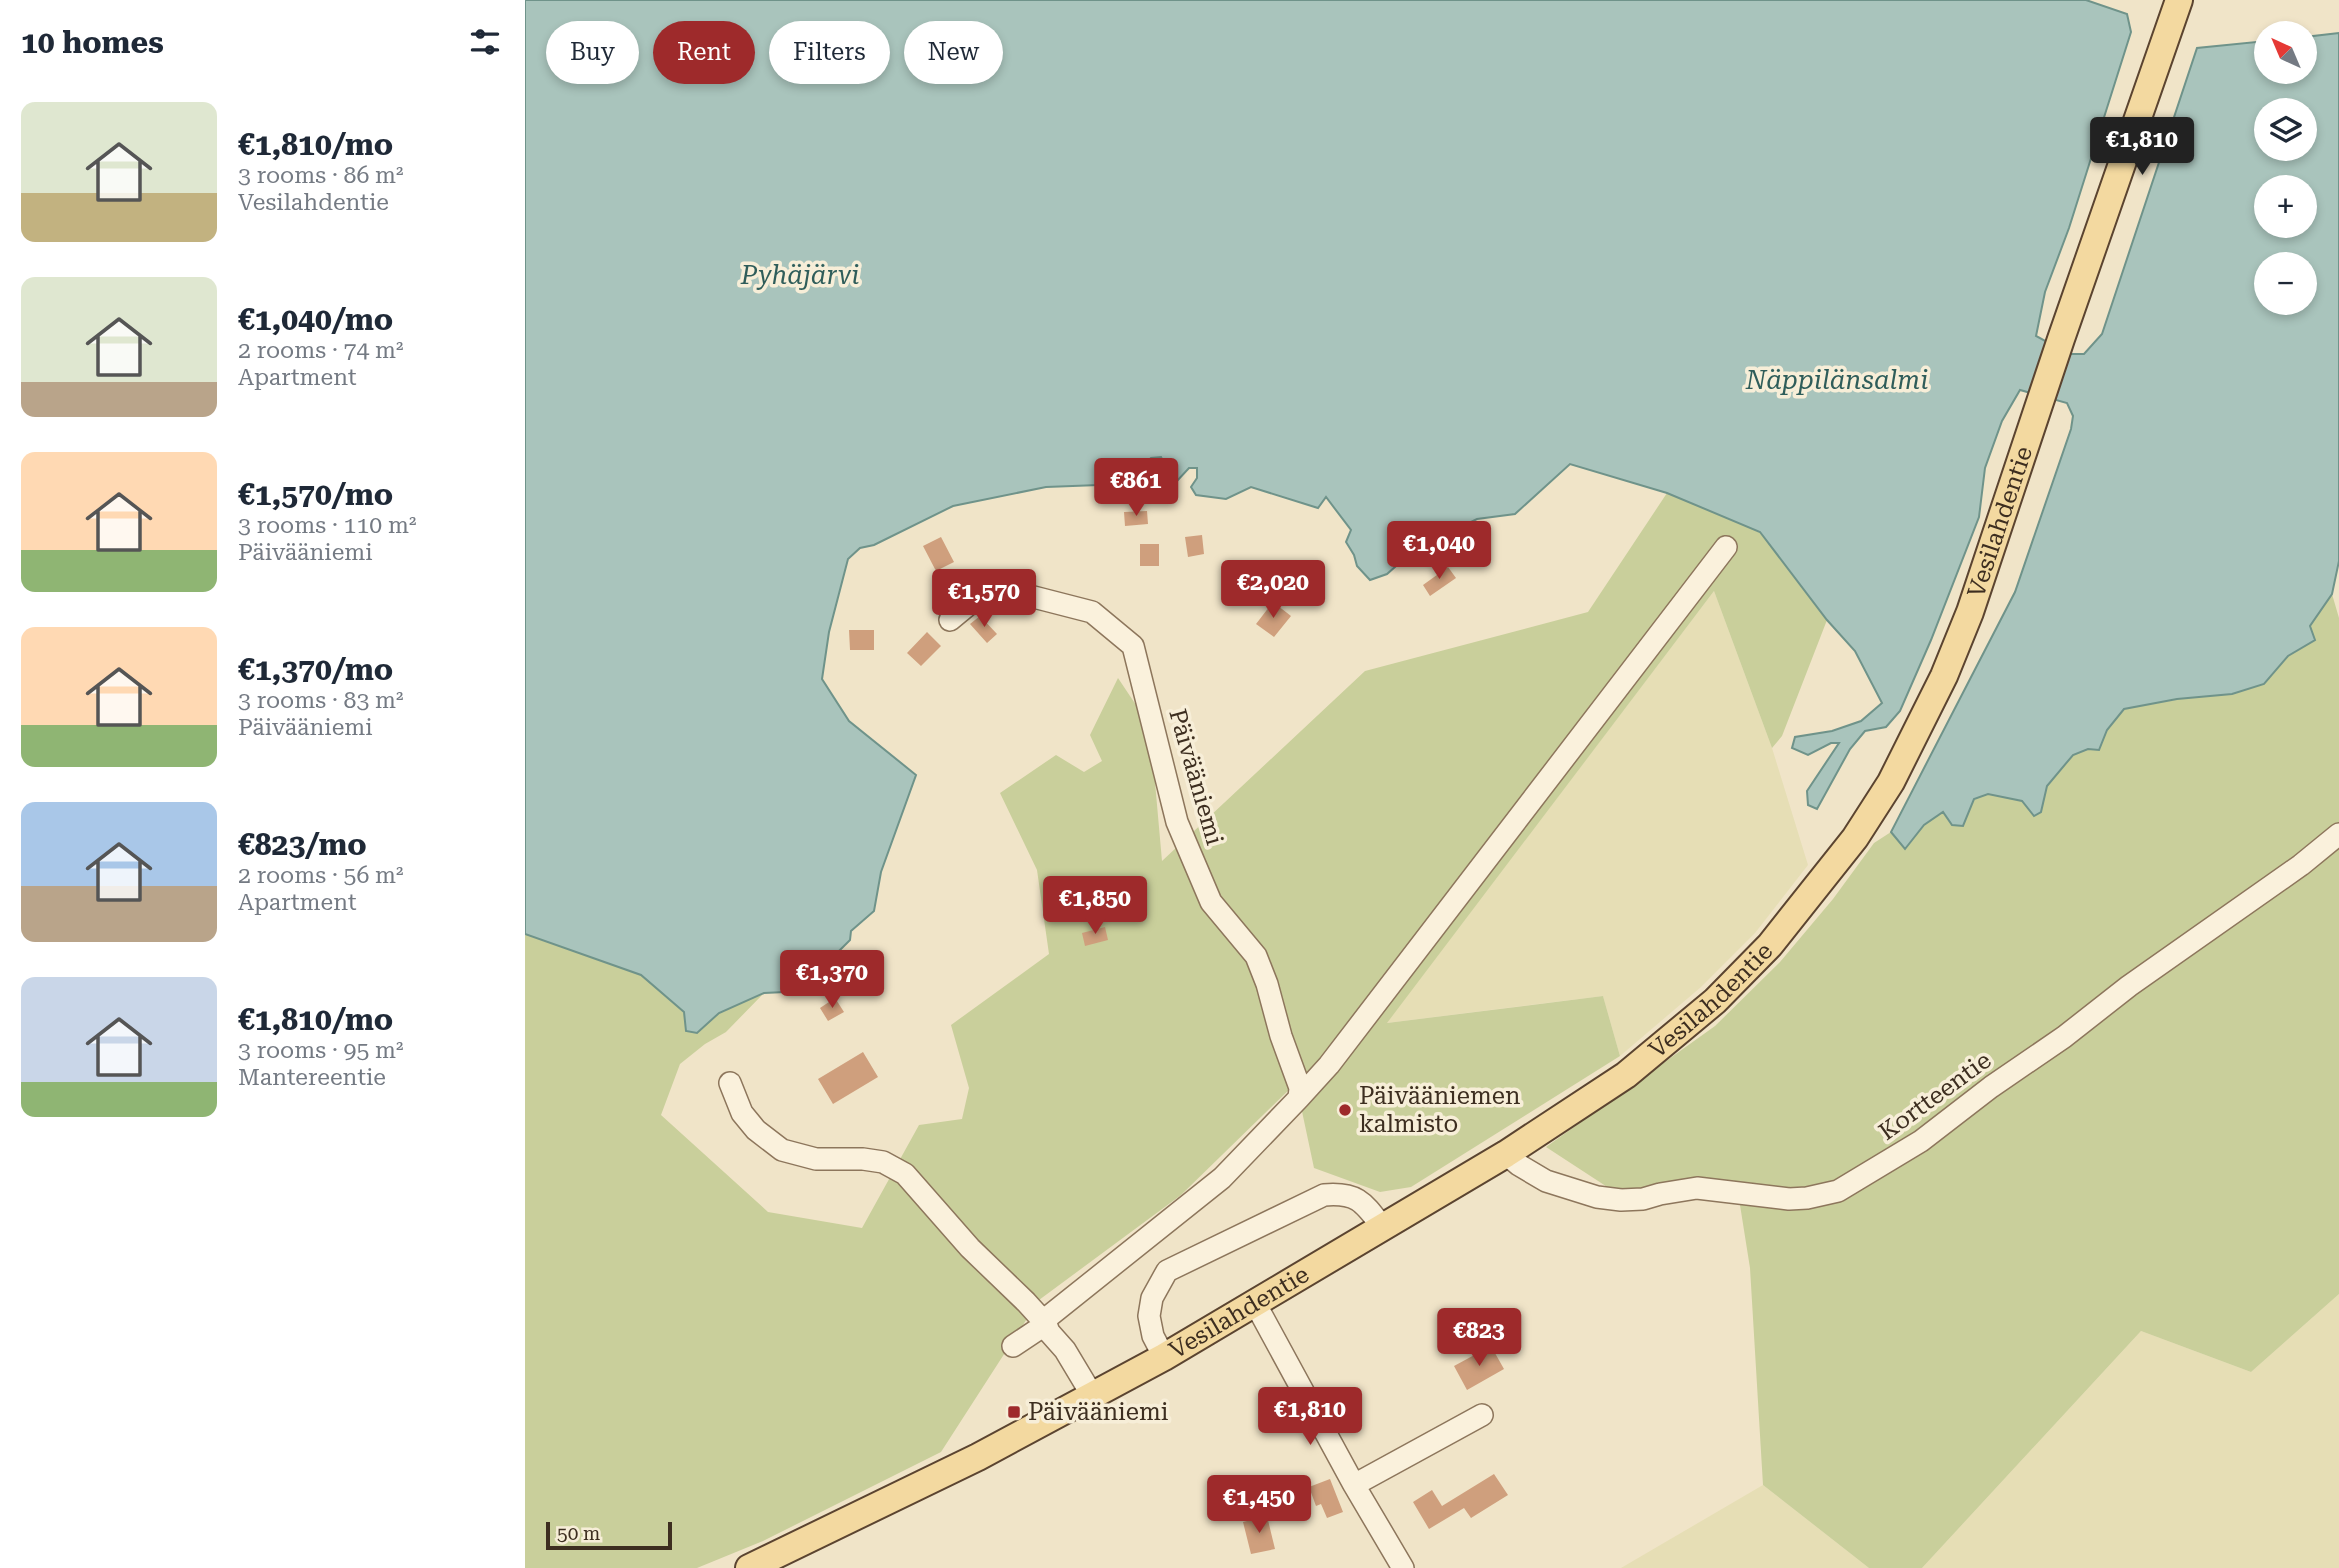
<!DOCTYPE html>
<html lang="en">
<head>
<meta charset="utf-8">
<style>
  body { margin:0; font-family:"Roboto Serif",serif; background:#f2f2f3; color:#1f2937; height:100vh; display:flex; flex-direction:column; font-size:26px; white-space:nowrap }
  * { box-sizing:border-box; margin:0 }
  p { font-size:23px; color:#747a83 }
  .icon { flex:none; width:38px; height:38px; fill:none; stroke:currentColor; stroke-width:2; stroke-linecap:round; stroke-linejoin:round }
  .map { position:relative; flex:1; overflow:hidden }
  .side { display:flex; flex-direction:column; background:#fff; width:525px }
  .side>* { flex:none }
  .hud { position:absolute; left:21px; top:21px; width:665px; height:63px; display:flex; gap:14px }
  .needle { width:46px; rotate:316deg }
  .controls { position:absolute; left:1729px; top:21px; display:grid; gap:14px }
  .controls a { display:grid; place-items:center; width:63px; height:63px; border-radius:50%; background:#fff; box-shadow:0 4px 10px #0003; font-size:35px }
  .scale { position:absolute; left:21px; bottom:18px; width:126px; box-sizing:border-box; padding-left:7px; border:4px solid #3d2e20; border-top:0; font-size:19px; line-height:24px; white-space:nowrap; color:#3d2e20; -webkit-text-stroke:5px #f7eed8; paint-order:stroke }
  .price { position:absolute; translate:-50% -60px; padding:0 16px; border-radius:7px; background:#9e2a2b; color:#fff; font-size:23px; line-height:46px; filter:drop-shadow(0 2px 4px #0008) }
  .price::after { content:''; position:absolute; left:50%; top:42px; width:21px; height:16px; margin-left:-10px; background:inherit; clip-path:polygon(0 0,100% 0,50% 100%) }
  .price.active { background:#222; color:#fff }
  ul { padding:0; list-style:none }
  li { display:flex; align-items:center; gap:21px; height:175px; padding:0 21px }
  li span { display:grid; place-items:center; flex:none; width:196px; height:140px; border-radius:14px; color:#555 }
  li>.icon { margin-inline-start:auto }
  span .icon { width:84px; height:84px; fill:#fffc; stroke-width:1 }
  li b { font-size:30px }
  h2 { display:flex; justify-content:space-between; align-items:center; height:84px; padding:0 21px; font-size:30px }
  .pill { padding:0 24px; border-radius:32px; background:#fff; box-shadow:0 4px 10px #0003; font-size:24px; line-height:63px }
  .pill.active { background:#9e2a2b; color:#fff }
  main { display:flex; flex:1; min-height:0 }
  .map>svg:first-child { display:block }
  .farmland { fill:#e6deb5 }
  .green { fill:#c9cf9b }
  .water { fill:#a9c4bc; stroke:#6f938a; stroke-width:2; fill-rule:evenodd }
  .building { fill:#cf9f7d }
  .lines { fill:none; stroke-linecap:round; stroke-linejoin:round }
  .minor-casing { stroke:#8d765c; stroke-width:24 }
  .major-casing { stroke:#5b4430; stroke-width:30 }
  .minor { stroke:#faf1dc; stroke-width:21 }
  .major { stroke:#f3d9a0; stroke-width:26 }
  .poi-dot { fill:#9e2a2b; stroke:#f7eed8; stroke-width:2.5 }
  .labels { text-anchor:middle; dominant-baseline:central; stroke-width:7; stroke-linejoin:round; paint-order:stroke }
  .street-label { font-size:24px; fill:#3d2e20; stroke:#f7eed8 }
  .poi-label { font-size:24px; fill:#3d2e20; stroke:#f7eed8; text-anchor:start }
  .water-label { font-size:26px; font-style:italic; fill:#2f5d5a; stroke:#f7eed8 }
</style>
</head>
<body>
<main>
<section class="side">
<h2>10 homes<svg class="icon" aria-label="filters" viewBox="0 0 24 24"><path d="M4 7h16M4 17h16"/><circle cx="9" cy="7" r="2"/><circle cx="15" cy="17" r="2"/></svg></h2>
<ul>
<li><span style="background:linear-gradient(#dfe7d0 65%,#c2b280 0)"><svg class="icon" aria-label="home" viewBox="0 0 24 24"><path d="M3 11l9-7 9 7M6 9v11h12V9"/></svg></span><div><b>€1,810/mo</b><p>3 rooms · 86 m²</p><p>Vesilahdentie</p></div></li>
<li><span style="background:linear-gradient(#dfe7d0 75%,#b9a48a 0)"><svg class="icon" aria-label="home" viewBox="0 0 24 24"><path d="M3 11l9-7 9 7M6 9v11h12V9"/></svg></span><div><b>€1,040/mo</b><p>2 rooms · 74 m²</p><p>Apartment</p></div></li>
<li><span style="background:linear-gradient(#ffd9b3 70%,#8fb573 0)"><svg class="icon" aria-label="home" viewBox="0 0 24 24"><path d="M3 11l9-7 9 7M6 9v11h12V9"/></svg></span><div><b>€1,570/mo</b><p>3 rooms · 110 m²</p><p>Päivääniemi</p></div></li>
<li><span style="background:linear-gradient(#ffd9b3 70%,#8fb573 0)"><svg class="icon" aria-label="home" viewBox="0 0 24 24"><path d="M3 11l9-7 9 7M6 9v11h12V9"/></svg></span><div><b>€1,370/mo</b><p>3 rooms · 83 m²</p><p>Päivääniemi</p></div></li>
<li><span style="background:linear-gradient(#a9c7e8 60%,#b9a48a 0)"><svg class="icon" aria-label="home" viewBox="0 0 24 24"><path d="M3 11l9-7 9 7M6 9v11h12V9"/></svg></span><div><b>€823/mo</b><p>2 rooms · 56 m²</p><p>Apartment</p></div></li>
<li><span style="background:linear-gradient(#c9d6e8 75%,#8fb573 0)"><svg class="icon" aria-label="home" viewBox="0 0 24 24"><path d="M3 11l9-7 9 7M6 9v11h12V9"/></svg></span><div><b>€1,810/mo</b><p>3 rooms · 95 m²</p><p>Mantereentie</p></div></li>
</ul>
</section>
<div class="map">
<svg width="1814" height="1568" viewBox="0 0 1814 1568">
  <rect width="100%" height="100%" fill="#f0e4c8"/>
  <!-- farmland -->
  <path class="farmland" d="M1189,591L1247,748L1283,865L1230,933L1176,987L1095,1056L1078,996L861,1023Z
    M1814,1294V1568H1397L1616,1331L1726,1372Z
    M1238,1485L1344,1568H1096Z"/>
  <!-- green -->
  <path class="green" d="M1142,493L1235,532L1302,620L1257,736L1247,748L1189,591L862,1023L1078,996L1095,1056L886,1187L855,1192L789,1168L771,1083L656,1195L514,1300L416,1452L238,1541L172,1568H0V934L116,975L159,1012L161,1031L172,1033L194,1013L239,993L201,1032L180,1044L155,1064L136,1115L243,1212L337,1228L394,1125L437,1119L444,1088L426,1025L524,954L512,870L475,793L531,755L559,772L577,761L565,735L593,678L625,726L637,861L840,671L1063,612Z
    M1807,594L1814,618V1294L1726,1372L1616,1331L1397,1568H1344L1238,1485L1225,1268L1215,1205L1158,1190L1116,1209L1021,1147L1190,1026L1255,962L1308,899L1349,843L1366,832L1380,849L1399,825L1418,812L1449,799L1463,794L1497,801L1509,816L1516,812L1522,786L1548,755L1563,749L1574,750L1582,730L1599,709L1739,684L1763,656L1779,647L1785,626Z"/>
  <!-- water -->
  <path class="water" d="M0,0H1561L1602,14L1606,32L1544,228L1520,292L1511,336L1544,354H1559L1577,334L1672,48L1741,41V72H1780V37L1814,33V561L1807,594L1785,626L1790,640L1763,656L1739,684L1707,694L1652,699L1599,709L1582,730L1574,750L1563,749L1548,755L1522,786L1516,812L1509,816L1497,801L1463,794L1449,799L1438,826L1427,825L1418,812L1399,825L1380,849L1366,832L1490,592L1546,429L1548,416L1542,403L1495,390L1477,421L1460,468L1454,517L1406,640L1375,711L1361,727L1340,731L1325,749L1292,809L1283,805L1282,791L1314,743H1306L1283,755L1267,748L1270,737L1307,731L1336,721L1357,703L1330,651L1302,620L1235,532L1142,493L1045,464L990,514L952,519L889,550L862,574L845,580L832,566L829,555L821,542L826,530L801,497L793,508L726,487L701,499L671,495L666,487L672,478V468H664L652,481L642,469L636,457L626,458L606,478L574,485L521,487L428,506L349,545L335,548L323,559L304,632L297,679L324,721L391,775L356,872L349,911L326,931L325,940L300,965L260,992L239,993L194,1013L172,1033L161,1031L159,1012L116,975L0,934ZM1741,110H1780V149H1741ZM1741,187H1780V226H1741ZM1741,264H1780V303H1741Z"/>
  <!-- building -->
  <path class="building" d="M632,473L645,484L634,497L622,486Z
    M622,511L623,524L600,526L599,512Z
    M677,535L679,554L663,557L660,537Z
    M416,537L429,562L411,571L398,546Z
    M615,544H634V566H615Z
    M923,567L931,578L905,596L898,585Z
    M748,602L766,616L749,637L731,624Z
    M455,616L472,634L462,643L445,624Z
    M324,630H349V650H325Z
    M402,632L416,646L396,666L382,653Z
    M580,927L583,940L560,946L557,933Z
    M310,998L319,1012L303,1021L295,1008Z
    M338,1052L353,1077L308,1104L293,1079Z
    M966,1346L979,1369L942,1390L929,1366Z
    M969,1474L983,1495L946,1518L939,1508L904,1529L888,1502L907,1490L917,1506Z
    M805,1479L818,1512L802,1518L796,1504L791,1506L784,1487Z
    M742,1516L750,1549L726,1554L718,1522Z"/>
  <g class="lines">
    <defs>
      <path id="minor" d="M425,620L454,596L497,594L567,612L608,646L652,822L686,902L731,956L742,984L756,1036L775,1088L774,1098L697,1178L523,1317L521,1324L524,1332L540,1350L567,1395
        M205,1083L217,1113L231,1130L257,1150L291,1159H338L358,1162L380,1174L445,1248L501,1302L521,1324L488,1346
        M774,1098L804,1065L1201,547
        M981,1154L994,1165L1021,1181L1072,1197L1096,1200L1118,1199L1135,1194L1172,1188L1264,1199L1282,1198L1313,1191L1396,1141L1466,1087L1539,1037L1604,986L1776,865L1814,834
        M730,1303L829,1485L878,1568
        M639,1357L628,1336L624,1316L627,1298L642,1271L799,1195C833,1192 839,1203 858,1228
        M829,1485L957,1415"/>
      <g id="major">
        <path id="s1" d="M224,1568L453,1457L639,1357L981,1154L1101,1075L1190,1001L1245,945L1330,838L1366,782L1419,676L1445,612L1536,339L1654,0"/>
      </g>
    </defs>
    <!-- minor casing -->
    <use href="#minor" class="minor-casing"/>
    <!-- major casing -->
    <use href="#major" class="major-casing"/>
    <!-- minor -->
    <use href="#minor" class="minor"/>
    <!-- major -->
    <use href="#major" class="major"/>
  </g>
  <!-- markers -->
  <g class="poi-dot">
    <circle cx="820" cy="1110" r="7"/>
    <rect x="482" y="1405" width="14" height="14" rx="3.5"/>
  </g>
  <g class="labels">
    <!-- street labels -->
    <g class="street-label">
      <text stroke="none"><textPath href="#s1" startOffset="1687">Vesilahdentie</textPath></text>
      <text transform="translate(671 777) rotate(74)">Päivääniemi</text>
      <text stroke="none"><textPath href="#s1" startOffset="1120">Vesilahdentie</textPath></text>
      <text transform="translate(1410 1096) rotate(-36)">Kortteentie</text>
      <text stroke="none"><textPath href="#s1" startOffset="553">Vesilahdentie</textPath></text>
    </g>
    <!-- poi labels -->
    <g class="poi-label">
      <text x="834" y="1096">Päivääniemen<tspan x="834" dy="28">kalmisto</tspan></text>
      <text x="503" y="1412">Päivääniemi</text>
    </g>
    <!-- water labels -->
    <g class="water-label">
      <text x="275" y="275">Pyhäjärvi</text>
      <text x="1312" y="380">Näppilänsalmi</text>
    </g>
  </g>
</svg>
<div class="controls">
<a><svg class="needle" viewBox="-14 -14 28 28"><path d="M0-13l5 13h-10z" fill="#e53935"/><path d="M0 13l5-13h-10z" fill="#747a83"/></svg></a>
<a><svg class="icon" aria-label="layers" viewBox="0 0 24 24"><path d="M12 4l9 5-9 5-9-5zM3 14l9 5 9-5"/></svg></a>
<a>+</a>
<a>−</a>
</div>
<div class="scale">50 m</div>
<b class="price active" style="left:1617px;top:177px">€1,810</b>
<b class="price" style="left:611px;top:518px">€861</b>
<b class="price" style="left:914px;top:581px">€1,040</b>
<b class="price" style="left:748px;top:620px">€2,020</b>
<b class="price" style="left:459px;top:629px">€1,570</b>
<b class="price" style="left:570px;top:936px">€1,850</b>
<b class="price" style="left:307px;top:1010px">€1,370</b>
<b class="price" style="left:954px;top:1368px">€823</b>
<b class="price" style="left:785px;top:1447px">€1,810</b>
<b class="price" style="left:734px;top:1535px">€1,450</b>
<div class="hud">
<a class="pill">Buy</a>
<a class="pill active">Rent</a>
<a class="pill">Filters</a>
<a class="pill">New</a>
</div>
</div>
</main>
</body>
</html>
